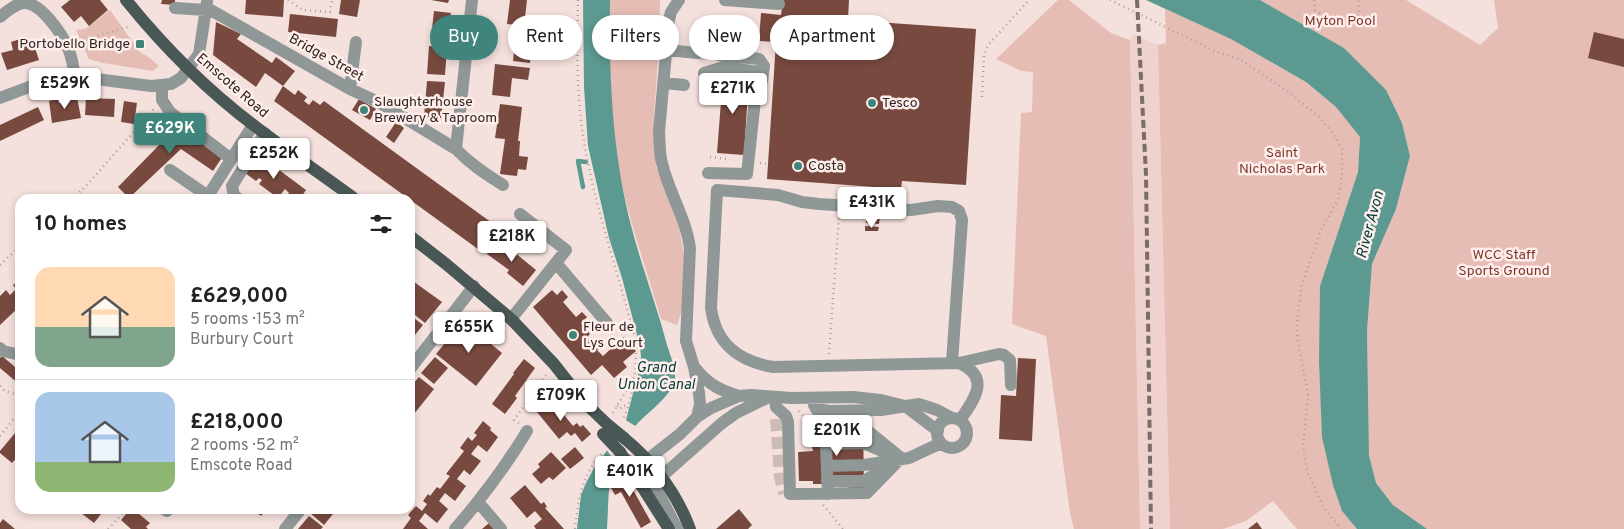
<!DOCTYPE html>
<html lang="en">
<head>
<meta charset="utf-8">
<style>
  body { margin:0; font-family:Overpass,sans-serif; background:#f6f6f6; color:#222; height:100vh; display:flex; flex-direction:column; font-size:19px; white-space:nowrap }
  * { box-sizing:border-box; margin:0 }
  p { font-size:16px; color:#767676 }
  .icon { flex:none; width:28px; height:28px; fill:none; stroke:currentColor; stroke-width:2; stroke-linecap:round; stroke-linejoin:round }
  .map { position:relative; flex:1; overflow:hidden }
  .side { position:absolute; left:15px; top:194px; width:400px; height:320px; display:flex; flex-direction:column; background:#fff; border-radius:15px; box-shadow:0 2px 8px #0003 }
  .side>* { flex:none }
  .hud { position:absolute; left:430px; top:15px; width:475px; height:45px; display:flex; gap:10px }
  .price { position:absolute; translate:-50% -42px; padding:0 11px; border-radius:5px; background:#fff; color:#222; font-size:16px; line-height:32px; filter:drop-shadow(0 1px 2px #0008) }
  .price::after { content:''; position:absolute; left:50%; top:30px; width:15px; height:11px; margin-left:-8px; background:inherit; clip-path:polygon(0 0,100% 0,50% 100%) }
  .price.selected { background:#3f857b; color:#fff }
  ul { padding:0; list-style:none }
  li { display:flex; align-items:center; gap:15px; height:125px; padding:0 20px }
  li+li { border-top:1px solid #e0e0e0 }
  li span { display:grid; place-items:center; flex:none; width:140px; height:100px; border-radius:15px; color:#555 }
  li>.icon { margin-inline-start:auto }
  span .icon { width:60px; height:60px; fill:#fffc; stroke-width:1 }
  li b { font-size:21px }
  h2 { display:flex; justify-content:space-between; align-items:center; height:60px; padding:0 20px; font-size:21px }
  .pill { padding:0 18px; border-radius:22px; background:#fff; box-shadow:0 2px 8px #0003; font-size:18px; line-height:45px }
  .pill.selected { background:#3f857b; color:#fff }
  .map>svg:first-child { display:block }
  .built { fill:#efd2cd }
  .green { fill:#e6bdb4 }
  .water { fill:#5c9a91 }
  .pier { fill:#f4e0dc }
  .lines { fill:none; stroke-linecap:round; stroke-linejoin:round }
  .stream { stroke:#5c9a91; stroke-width:4.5 }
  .building { fill:#784a3f }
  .minor-tunnel { stroke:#ccbbb7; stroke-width:12; stroke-dasharray:12 6; stroke-linecap:butt }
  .path { stroke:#ad9e9b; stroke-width:2.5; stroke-dasharray:1 4; stroke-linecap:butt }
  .minor { stroke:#8f9896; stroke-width:12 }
  .major { stroke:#495856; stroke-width:12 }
  .rail { stroke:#796d6a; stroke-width:4; stroke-dasharray:8 4; stroke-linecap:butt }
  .major-bridge { stroke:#495856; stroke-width:12 }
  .poi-dot { fill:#3f857b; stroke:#ffeeeb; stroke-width:2 }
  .labels { text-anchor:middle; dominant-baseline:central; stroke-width:5; stroke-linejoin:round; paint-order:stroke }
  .park-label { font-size:14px; fill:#7c392b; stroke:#ffeeeb }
  .poi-label { font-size:14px; fill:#2d2624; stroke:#ffeeeb; text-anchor:start }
  .street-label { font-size:14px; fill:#2d2624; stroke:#ffeeeb }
  .water-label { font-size:15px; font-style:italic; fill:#04403a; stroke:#ffeeeb }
</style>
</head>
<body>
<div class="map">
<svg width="1624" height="529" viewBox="0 0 1624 529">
  <rect width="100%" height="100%" fill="#f4e0dc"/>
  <!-- built -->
  <path class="built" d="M1134,34L1158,45L1170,529H1140L1130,40Z"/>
  <!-- green -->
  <path class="green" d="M610,0H660L659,47L654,116L656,167L676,212L684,253L683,307L677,325L661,319C647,271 630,225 620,175C609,118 609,59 610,0Z
    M1058,0H1069L1111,33L1130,40L1140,529H1074L1070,513L1046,336L1012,324L1021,113L1032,112L1033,72L1021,71L996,59Z
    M1260,0H1406L1480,45L1498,28L1494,0H1624V529H1427L1393,505L1376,483L1369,455L1367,331L1372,264L1396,209L1410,156L1402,123L1385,90L1344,48Z
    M1165,9L1232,39L1306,82L1336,107L1360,137L1358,172L1320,286L1342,511L1357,529H1297L1273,501L1246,521L1223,529H1170L1158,45L1166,43Z
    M110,10L139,51L151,59L159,66L153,71L103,63L89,59L76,30L85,29Z"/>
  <!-- water -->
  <path class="water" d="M583,0H610C609,78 612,153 632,229C642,268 657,306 667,345C670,355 676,368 675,378C674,394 648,412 637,424C630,431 621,441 616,450C609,464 608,512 607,529H577L581,495L586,483L594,468L606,452L626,420L639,371L641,357L640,346L622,278L609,238L588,146L584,87Z
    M1146,0H1260L1344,48L1386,90L1402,123L1410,156L1396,209L1372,264L1367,331L1369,455L1376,483L1393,505L1427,529H1357L1342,511L1333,485L1322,437L1319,361L1320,286L1358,172L1360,137L1336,107L1306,82L1231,39Z"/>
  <!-- pier -->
  <path class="pier" d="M624,419L637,427L613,459L606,449Z"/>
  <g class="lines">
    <!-- stream -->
    <path class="stream" d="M583,187L578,161L586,162"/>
  </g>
  <!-- building -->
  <path class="building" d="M70,0H100L108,10L89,26L81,16L74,22L61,7Z
    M162,0H175V5L161,4Z
    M246,0H284L283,17L245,14Z
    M341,0H360L357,17L339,14Z
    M431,0H449L448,3Z
    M510,0H527L524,26L507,24Z
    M783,0H849L848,20L976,29L966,185L902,181L901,189L767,179L776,42L759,41L761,13L781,15Z
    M434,11L451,13L448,40L431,38Z
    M290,14L338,19L336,37L288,32Z
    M216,22L241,34L237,39L272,63L276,57L295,71L283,86L295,95L298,90L307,97L304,101L309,105L313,100L320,105L324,101L499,228L482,252L274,101L283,86L265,73L256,87L213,55Z
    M516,32L533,34L530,63L513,61Z
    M1594,32L1624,39V67L1588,58Z
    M23,38L25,45L33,42L39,60L7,70L1,53L13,50L11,42Z
    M429,46L447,48L445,75L427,74Z
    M698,48L719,49L718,60L697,59Z
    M495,64L530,68L528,80L512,78L510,97L492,95Z
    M723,76H749L744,155L717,153Z
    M427,81L445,82L441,118L424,117Z
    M77,97L81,118L52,123L49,101L58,99L59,103L68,102V98Z
    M86,98L115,99L114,117L85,115Z
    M359,99L376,109L370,120L352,110Z
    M124,101L137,103L134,124L121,122Z
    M500,104L522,107L518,141H520L519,156L528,157L526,170L518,169L517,176L500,174L505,139L495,138Z
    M38,107L44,120L0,141V125Z
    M163,114L223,156L213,171L181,149L129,198L118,187L167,137L155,128Z
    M396,122L404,128L394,143L386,137Z
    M259,155L306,190L300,199H285L289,193L285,189L278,198L259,184L262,180L259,178L256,181L245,173Z
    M866,215L880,216L879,224L866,223Z
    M865,226L879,227L878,231H865Z
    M498,239L536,270L523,286L507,273L509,270L487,254Z
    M20,279V306L0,325V296L6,290L10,295L16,289L13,285Z
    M410,279L442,302L425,323L410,311Z
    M552,290L557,295L562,290L568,297L563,302L576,317L582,312L587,317L581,323L590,334L587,337L593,344L600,338L605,343L597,350L603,356L624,337L636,351L623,362L627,367L614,378L602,365L591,375L533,307Z
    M410,315L423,325L410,341Z
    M463,321L502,353L476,386L436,354Z
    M2,356L20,371V385L0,368V358Z
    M435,357L448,368L434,384L421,373Z
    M1018,358L1036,359L1032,441L999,439L1001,395L1016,396Z
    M524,359L535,368L515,396L517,398L505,414L492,404L514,374L513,373Z
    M419,377L434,389L410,419V387Z
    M552,400L573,426L577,423L580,427L583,425L591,434L582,442L575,433L571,436L567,432L559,439L537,412Z
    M863,419L864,491L833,484H813V481H799L798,452L813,451L812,446H829V420Z
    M483,421L491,428L490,430L498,437L487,452L478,445L471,454L481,461L470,475L464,470L457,479L466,486L455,501L445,493L439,501L448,509L437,523L425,513L419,521L428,529H403L411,518L408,515L416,506L422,511L427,504L423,501L428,494L430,496L437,487L440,489L450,476L446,474L464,451L460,448L468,437L472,441L477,435L474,433Z
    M20,427V454L12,463L0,453V451Z
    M575,447L584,458L570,469L561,459Z
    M551,452L566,468L553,480L549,477L541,484L532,474L540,467L538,464Z
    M622,470L651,522L641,528L621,492L615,495L609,484L615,479L613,476Z
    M525,485L541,504L544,502L547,507L545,508L564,529H536L534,526L542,519L535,511L527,518L510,498Z
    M84,509H105L94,523L81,513Z
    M130,509H133L150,523L146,527L148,529H131L121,520Z
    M253,509H267L261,516Z
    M313,509H337L324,525L310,513Z
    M739,509L752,525L748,529H716Z
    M309,516L323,527L321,529H298Z
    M3,519L15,529H0V523Z
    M1257,522L1262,529H1248Z
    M489,523L494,529H482Z"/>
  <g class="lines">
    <!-- minor-tunnel -->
    <path class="minor-tunnel" d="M698,53L719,55
      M776,419L780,477L784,494"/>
    <!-- path -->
    <path class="path" d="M288,0L303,10L330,12L332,0
      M578,0C577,51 576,102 586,153C598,216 619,276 635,338C638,366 634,394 623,420
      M1110,0L1217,52L1241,60L1290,93L1319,117L1332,132L1342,149V176L1338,200L1321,230L1302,284L1297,319V335L1308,395L1303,446L1307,471L1324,508L1341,529
      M1314,0L1315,10L1328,19L1347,25L1359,15V0
      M78,39L89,38L128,27
      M982,97L984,53L989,44L1029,0
      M710,157L727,159
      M760,163L768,164
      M72,199L86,186L154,109
      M0,265L20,246
      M829,354L839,217
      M0,386L5,391L20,396
      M617,406L620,409L622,406H627
      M799,411L808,423L809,443H813
      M613,413L634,377
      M519,423L514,420L547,374
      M0,436L20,411
      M823,505L843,529
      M108,529L127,509
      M575,529C578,501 582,473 603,453"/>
    <!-- minor -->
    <path class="minor" d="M679,0L671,12L669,20L659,132C660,143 659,153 662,163C669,193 686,218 690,248L686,341L694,367L699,393L700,404L697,417
      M725,0L779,4
      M175,8L206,10
      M207,8L350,89L380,103L456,149C470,164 486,174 503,185
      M0,17C6,12 15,4 23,3C40,1 62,34 68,48C72,58 74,69 75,79
      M666,50L698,53
      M719,55L759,59L764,66L762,81
      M704,73L730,65
      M664,83L684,85
      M162,86V100L170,112L231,159
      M350,89L356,42
      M0,98L29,87L75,79H96L151,86L171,84L181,78L199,54L207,2
      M456,149L472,0
      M170,170L208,196
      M708,173L747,174L758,72L723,67
      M206,199L253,125
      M239,199L234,196L232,186L265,133
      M556,263L607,323
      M511,319L566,250L520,214
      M0,348L3,351L20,355
      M952,362L962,220L959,211L952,207L938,206L911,210L819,204L802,202L778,195L717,190L711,308C716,344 738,361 773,367L959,363C991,377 975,399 960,420
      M959,363L999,354L1004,355L1010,360L1011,385
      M410,369L474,286
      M696,369C708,384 721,391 739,396
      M775,397L776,407L786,416L788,422L790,494L867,493L901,458
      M814,405L825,423L828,494
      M816,409L830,411L881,410L919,404L937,410L952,418
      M937 433a15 15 0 1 1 30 0a15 15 0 1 1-30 0Z
      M825,428L863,427L901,458
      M826,444L863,443L889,454
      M624,458L649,474L661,477L722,423L736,413L767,398
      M827,466L864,465L909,458L941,443
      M827,481H864L884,469
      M479,503L501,529
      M164,509L167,511
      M285,529L301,509
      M455,529C482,498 506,466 527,431
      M677,529L649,474L647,460L680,434L697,417L711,408L739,396L752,395L791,398L853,397L881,400L905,406L938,431"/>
    <!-- major -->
    <path class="major" d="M126,0C164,47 208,91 256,127C289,152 322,175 355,199
      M410,236L446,264L511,319L554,364L583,401L608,425
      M624,438C653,462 677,494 690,529
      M620,452L669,529"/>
    <!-- rail -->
    <path class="rail" d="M1137,0L1146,175L1151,529"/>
    <!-- major-bridge -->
    <path class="major-bridge" d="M608,425L624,438
      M603,434L620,452"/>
  </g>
  <!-- markers -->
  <g class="poi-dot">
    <rect x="135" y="39" width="10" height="10" rx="2.5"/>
    <circle cx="872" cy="103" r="5"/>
    <circle cx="364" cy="110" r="5"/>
    <circle cx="798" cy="166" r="5"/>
    <circle cx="573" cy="335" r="5"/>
  </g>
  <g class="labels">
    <!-- park labels -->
    <g class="park-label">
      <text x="1340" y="21">Myton Pool</text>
      <text x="1282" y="153">Saint<tspan x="1282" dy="16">Nicholas Park</tspan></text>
      <text x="1504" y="255">WCC Staff<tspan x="1504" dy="16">Sports Ground</tspan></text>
    </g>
    <!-- poi labels -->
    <g class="poi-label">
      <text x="130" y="44" text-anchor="end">Portobello Bridge</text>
      <text x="374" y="102">Slaughterhouse<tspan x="374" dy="16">Brewery &amp; Taproom</tspan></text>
      <text x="882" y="103">Tesco</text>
      <text x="808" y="166">Costa</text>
      <text x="583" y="327">Fleur de<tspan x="583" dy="16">Lys Court</tspan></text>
    </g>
    <!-- street labels -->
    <g class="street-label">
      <text transform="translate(326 58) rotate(29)">Bridge Street</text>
      <text transform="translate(232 86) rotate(41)">Emscote Road</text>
    </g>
    <!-- water labels -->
    <g class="water-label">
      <text transform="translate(1371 225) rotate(-75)">River Avon</text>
      <text x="656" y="368">Grand<tspan x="656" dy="17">Union Canal</tspan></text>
    </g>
  </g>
</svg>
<b class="price" style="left:65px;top:110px">£529K</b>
<b class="price" style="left:733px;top:115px">£271K</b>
<b class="price selected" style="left:170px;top:155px">£629K</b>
<b class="price" style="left:274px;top:180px">£252K</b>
<b class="price" style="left:872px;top:229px">£431K</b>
<b class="price" style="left:512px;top:263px">£218K</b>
<b class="price" style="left:469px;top:354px">£655K</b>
<b class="price" style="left:561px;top:422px">£709K</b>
<b class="price" style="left:837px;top:457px">£201K</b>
<b class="price" style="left:630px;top:498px">£401K</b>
<div class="hud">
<a class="pill selected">Buy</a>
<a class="pill">Rent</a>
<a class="pill">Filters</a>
<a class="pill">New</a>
<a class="pill">Apartment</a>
</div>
<section class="side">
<h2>10 homes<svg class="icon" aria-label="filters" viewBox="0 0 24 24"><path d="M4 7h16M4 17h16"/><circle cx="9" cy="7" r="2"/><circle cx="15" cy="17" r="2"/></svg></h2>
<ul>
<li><span style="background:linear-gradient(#ffd9b3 60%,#7fa58c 0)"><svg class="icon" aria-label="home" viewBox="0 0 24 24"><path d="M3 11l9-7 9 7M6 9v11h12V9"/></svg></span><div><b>£629,000</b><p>5 rooms · 153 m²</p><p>Burbury Court</p></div></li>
<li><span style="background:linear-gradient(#a9c7e8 70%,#8fb573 0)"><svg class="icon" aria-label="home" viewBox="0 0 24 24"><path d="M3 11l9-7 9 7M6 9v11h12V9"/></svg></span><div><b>£218,000</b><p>2 rooms · 52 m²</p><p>Emscote Road</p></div></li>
</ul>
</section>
</div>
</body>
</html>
